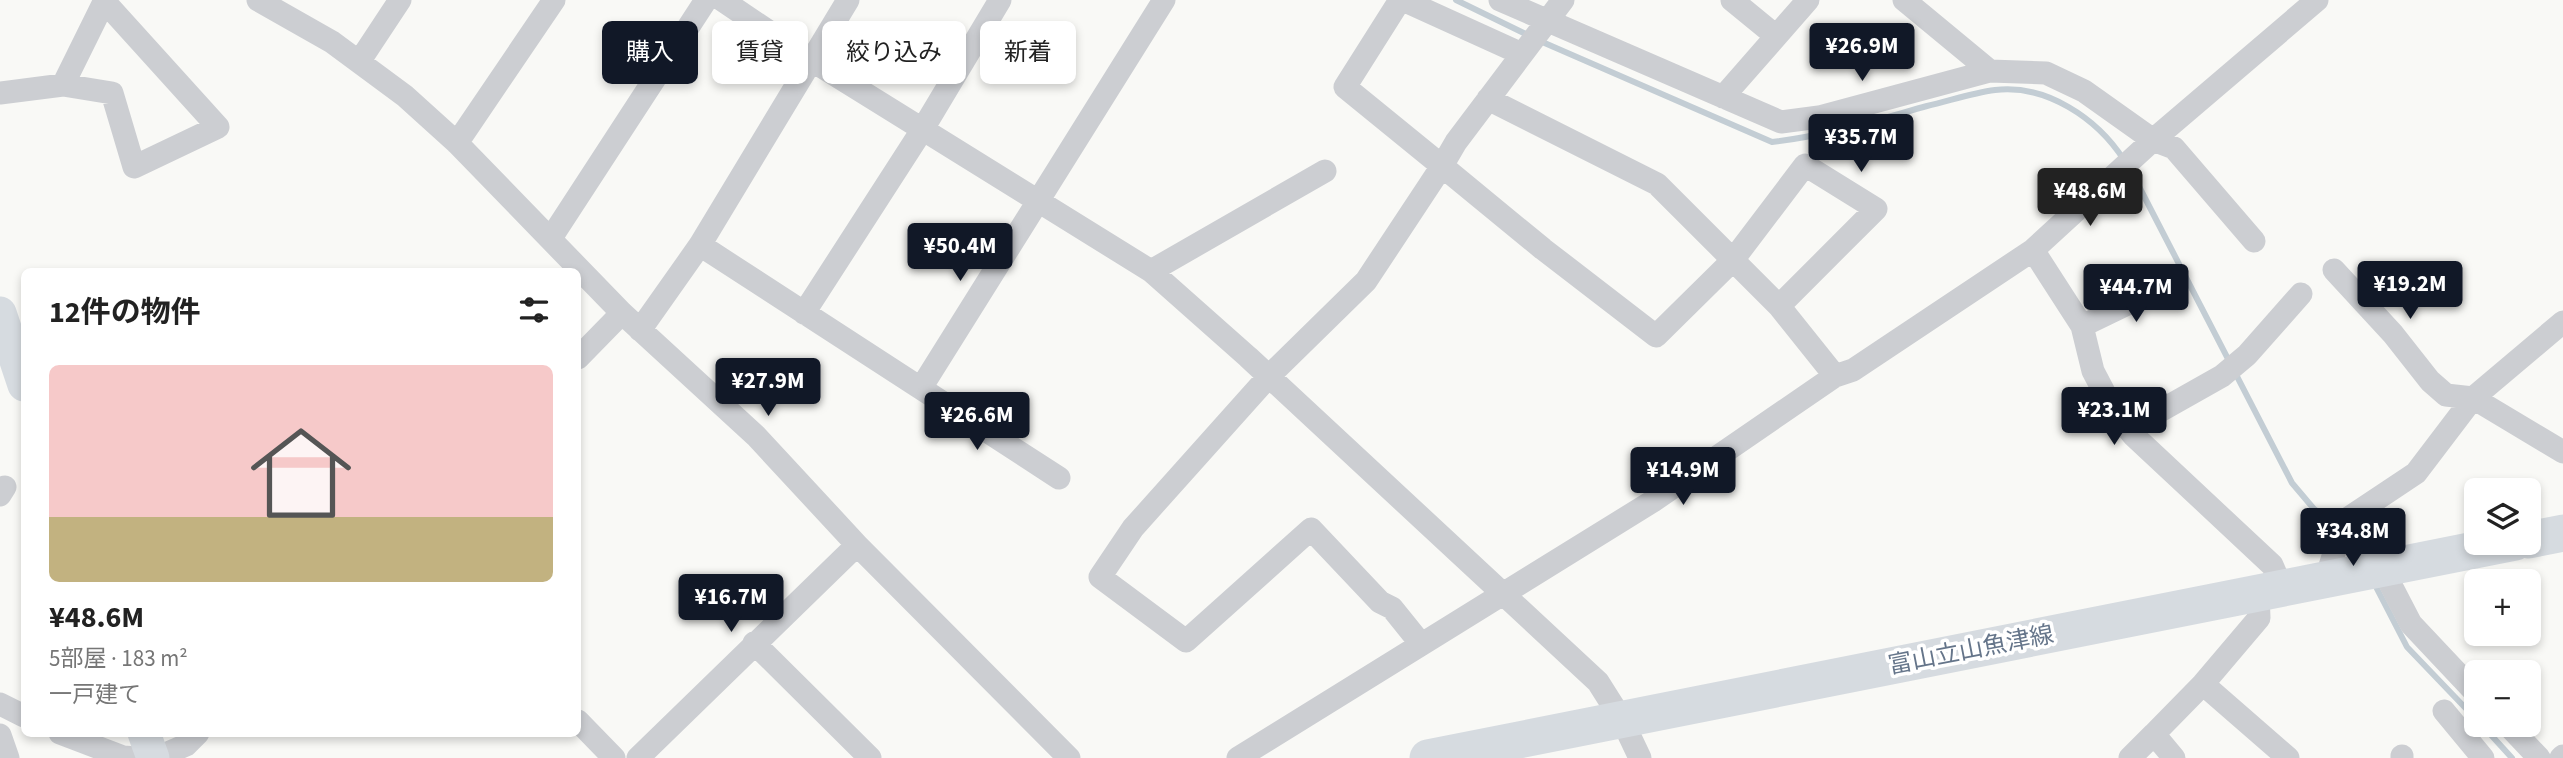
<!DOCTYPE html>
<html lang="ja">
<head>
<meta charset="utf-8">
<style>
  body { margin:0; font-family:"Source Sans 3","Noto Sans JP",sans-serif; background:#f2f2f2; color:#222; height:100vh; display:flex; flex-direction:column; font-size:26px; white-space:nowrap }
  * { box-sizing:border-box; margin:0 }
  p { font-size:23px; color:#767676 }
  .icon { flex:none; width:38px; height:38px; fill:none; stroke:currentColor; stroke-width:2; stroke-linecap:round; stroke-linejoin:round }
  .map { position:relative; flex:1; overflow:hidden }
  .drawer { position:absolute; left:21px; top:268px; width:560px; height:469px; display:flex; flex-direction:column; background:#fff; border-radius:10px; box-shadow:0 4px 10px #0003 }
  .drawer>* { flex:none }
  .guide { position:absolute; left:602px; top:21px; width:665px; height:63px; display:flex; gap:14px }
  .controls { position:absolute; left:2464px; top:478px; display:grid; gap:14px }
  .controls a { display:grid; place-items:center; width:77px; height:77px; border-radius:10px; background:#fff; box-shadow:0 4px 10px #0003; font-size:35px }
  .price { position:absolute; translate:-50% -60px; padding:0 16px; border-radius:7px; background:#111827; color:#fff; font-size:23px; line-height:46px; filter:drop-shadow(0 2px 4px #0008) }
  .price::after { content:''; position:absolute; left:50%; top:42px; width:21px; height:16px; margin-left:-10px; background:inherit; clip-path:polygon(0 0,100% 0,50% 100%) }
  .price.on { background:#222; color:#fff }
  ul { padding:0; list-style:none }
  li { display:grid; align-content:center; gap:14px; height:371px; padding:0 28px }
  li span { display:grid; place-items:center; height:217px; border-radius:10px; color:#555 }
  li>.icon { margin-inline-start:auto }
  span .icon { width:126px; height:126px; fill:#fffc; stroke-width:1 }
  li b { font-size:30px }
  h2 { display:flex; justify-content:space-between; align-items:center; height:84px; padding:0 28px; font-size:30px }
  .pill { padding:0 24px; border-radius:10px; background:#fff; box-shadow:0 4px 10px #0003; font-size:24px; line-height:63px }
  .pill.on { background:#111827; color:#fff }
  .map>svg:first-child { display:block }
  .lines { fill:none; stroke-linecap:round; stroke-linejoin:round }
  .stream { stroke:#c3cdd4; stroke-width:6 }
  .street { stroke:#ccced2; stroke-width:23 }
  .secondary { stroke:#d6dbe0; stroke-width:33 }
  .primary { stroke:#d6dbe0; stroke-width:37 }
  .labels { text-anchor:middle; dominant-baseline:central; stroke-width:7; stroke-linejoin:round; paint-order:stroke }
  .street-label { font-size:24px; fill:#65758a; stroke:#fff }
</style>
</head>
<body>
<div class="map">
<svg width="2563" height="758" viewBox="0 0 2563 758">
  <rect width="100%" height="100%" fill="#f9f9f6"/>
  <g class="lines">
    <!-- stream -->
    <path class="stream" d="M1456,0L1530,36
      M1540,41L1772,142C1825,136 1876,120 1927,106C1949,101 1972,93 1995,90C2046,84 2097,118 2124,160
      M2130,169L2292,483L2314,509L2337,526
      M2346,532L2355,538L2364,560
      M2374,583L2407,647L2476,719
      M2481,724L2512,758"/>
    <!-- street -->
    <path class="street" d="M258,0L332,42L405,96L457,143L622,313L756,436L857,545L1069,758
      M722,0L811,60L1151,271L1248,357L1598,682L1622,720L1640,758
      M1400,0L1345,87L1442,166L1366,281L1269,376L1133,528L1100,577L1186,641L1311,529L1380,602L1392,608L1421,644
      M1403,0L1522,54
      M1500,0L1781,122L1819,117L1990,71L2046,73L2084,91L2153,140L2174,148L2254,241
      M1563,0L1456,142L1442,166L1543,249L1656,336L1733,260L1779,306L1835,376
      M1732,0L1776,36
      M1904,0L1990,71
      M359,62L400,0
      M63,85L112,93L134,167L218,127L104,1
      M0,93L63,85L105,0
      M1723,97L1808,0
      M1488,99L1657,184L1733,260L1805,165L1876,209L1779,306
      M457,143L554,0
      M551,238L706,0
      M700,245L1059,478
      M2033,250L2082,326L2093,371L2115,413L2133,435L2272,565L2282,588
      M2334,270L2393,334L2430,381L2446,395L2473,398L2563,452
      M1151,271L1325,171
      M804,313L924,127L1000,0
      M2082,326L2171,283
      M640,330L700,245L848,0
      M578,358L622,313
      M921,388L1164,0
      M2128,429L2222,376L2247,355L2301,294
      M0,495L5,487
      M2382,568L2411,624L2476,693
      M2326,579L2344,521L2416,473L2473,398L2563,322
      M754,643L870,758
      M2203,684L2259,618L2258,592
      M0,704L24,716
      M2444,711L2483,758
      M578,721L614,758
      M2507,724L2539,758
      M60,733L123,757L138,758
      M2154,734L2203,684L2288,758
      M0,735L8,758
      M156,758L186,745L198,733
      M638,758L857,545
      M1238,758L1653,501L1835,376L1853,370L2033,250L2153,140L2317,0
      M2130,758L2154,734L2174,758
      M2402,758V756
      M2561,758L2563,756"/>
    <!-- secondary -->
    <path class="secondary" d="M0,313L24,385
      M144,733L153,758"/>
    <!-- primary -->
    <path class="primary" d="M2529,540L2563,533
      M1428,758L2515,542"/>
  </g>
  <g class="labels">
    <!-- street labels -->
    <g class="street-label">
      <text transform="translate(1971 650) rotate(-11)">富山立山魚津線</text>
    </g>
  </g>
</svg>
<div class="controls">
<a><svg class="icon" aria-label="layers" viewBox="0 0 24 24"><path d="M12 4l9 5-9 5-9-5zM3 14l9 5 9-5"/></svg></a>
<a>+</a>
<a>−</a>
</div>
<b class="price" style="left:1862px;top:83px">¥26.9M</b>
<b class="price" style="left:1861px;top:174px">¥35.7M</b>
<b class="price on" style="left:2090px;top:228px">¥48.6M</b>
<b class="price" style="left:960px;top:283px">¥50.4M</b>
<b class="price" style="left:2410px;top:321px">¥19.2M</b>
<b class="price" style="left:2136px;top:324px">¥44.7M</b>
<b class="price" style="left:768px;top:418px">¥27.9M</b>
<b class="price" style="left:2114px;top:447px">¥23.1M</b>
<b class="price" style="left:977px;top:452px">¥26.6M</b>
<b class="price" style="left:1683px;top:507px">¥14.9M</b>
<b class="price" style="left:2353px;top:568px">¥34.8M</b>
<b class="price" style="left:731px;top:634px">¥16.7M</b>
<div class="guide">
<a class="pill on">購入</a>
<a class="pill">賃貸</a>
<a class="pill">絞り込み</a>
<a class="pill">新着</a>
</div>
<section class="drawer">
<h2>12件の物件<svg class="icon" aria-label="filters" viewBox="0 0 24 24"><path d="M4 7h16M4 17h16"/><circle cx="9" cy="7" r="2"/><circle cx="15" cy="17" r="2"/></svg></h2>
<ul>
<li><span style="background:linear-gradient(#f6c9c9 70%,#c2b280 0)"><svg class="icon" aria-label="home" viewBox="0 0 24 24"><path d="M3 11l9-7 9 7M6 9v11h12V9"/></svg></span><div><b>¥48.6M</b><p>5部屋 · 183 m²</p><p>一戸建て</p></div></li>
</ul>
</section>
</div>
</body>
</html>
